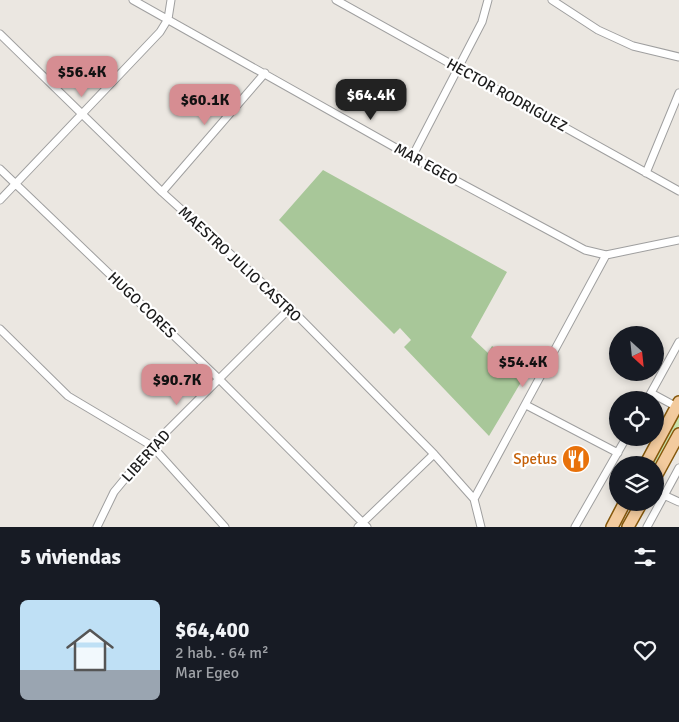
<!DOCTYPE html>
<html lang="es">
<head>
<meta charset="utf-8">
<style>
  body { margin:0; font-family:Signika,sans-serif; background:#20242c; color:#f1f3f6; height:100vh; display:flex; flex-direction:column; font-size:19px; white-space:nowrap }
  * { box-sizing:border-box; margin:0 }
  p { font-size:16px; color:#9ea1a6 }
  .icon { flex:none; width:28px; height:28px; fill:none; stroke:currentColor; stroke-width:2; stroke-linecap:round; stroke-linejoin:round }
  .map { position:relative; height:527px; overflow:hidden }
  .panel { display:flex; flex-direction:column; background:#171b24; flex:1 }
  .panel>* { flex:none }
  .needle { width:32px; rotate:153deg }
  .controls { position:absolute; left:609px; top:326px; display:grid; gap:10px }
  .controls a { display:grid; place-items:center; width:55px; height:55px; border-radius:50%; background:#171b24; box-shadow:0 2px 8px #0003; font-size:25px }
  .price { position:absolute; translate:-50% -42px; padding:0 11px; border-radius:10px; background:#d68d92; color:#111; font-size:16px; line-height:32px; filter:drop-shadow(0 1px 2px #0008) }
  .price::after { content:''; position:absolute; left:50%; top:30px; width:15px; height:11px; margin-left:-8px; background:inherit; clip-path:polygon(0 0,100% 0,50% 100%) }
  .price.on { background:#222; color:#fff }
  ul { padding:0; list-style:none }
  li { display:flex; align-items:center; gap:15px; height:125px; padding:0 20px }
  li span { display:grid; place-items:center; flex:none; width:140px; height:100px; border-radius:8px; color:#555 }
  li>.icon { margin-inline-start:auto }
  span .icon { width:60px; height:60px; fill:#fffc; stroke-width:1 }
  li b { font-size:21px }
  h2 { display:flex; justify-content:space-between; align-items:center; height:60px; padding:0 20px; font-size:21px }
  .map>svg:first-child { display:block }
  .grass { fill:#c8e2aa }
  .forest { fill:#a8c799 }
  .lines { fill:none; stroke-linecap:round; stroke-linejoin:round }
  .street-casing { stroke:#9f9f9f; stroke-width:9 }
  .primary-casing { stroke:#85580c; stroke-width:14 }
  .street { stroke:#fff; stroke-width:7 }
  .primary { stroke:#f3cb9e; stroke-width:11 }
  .labels { text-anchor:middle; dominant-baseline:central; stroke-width:4.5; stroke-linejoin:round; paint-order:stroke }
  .street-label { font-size:15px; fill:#1b1b1b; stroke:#fff }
  .food-label { font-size:15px; fill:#c56008; stroke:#fff; text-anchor:end }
</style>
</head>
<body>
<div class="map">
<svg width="679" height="527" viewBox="0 0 679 527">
  <rect width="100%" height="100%" fill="#ebe7e1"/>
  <!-- grass -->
  <path class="grass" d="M679,411V426L655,470V465H650Z"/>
  <!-- forest -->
  <path class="forest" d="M323,170L507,272L471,337L488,353L492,346L530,367L489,436L404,347L411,340L400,328L394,334L279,220Z"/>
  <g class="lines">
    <defs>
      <path id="street" d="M133,0L412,157L585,250L606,255L679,240
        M336,0L679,191
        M552,0L598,30L633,46L679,57
        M0,34L162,192L290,308L434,454L474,499
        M412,157L482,22L488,0
        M0,169L219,379L367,527
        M646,173L679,93
        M162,192L265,73
        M0,200L160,32L168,19L171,0
        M0,329L68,396L152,446L225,527
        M651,393L677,407
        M647,400L679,342
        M526,405L618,453
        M655,491L679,502
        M97,527L114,492L152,446L290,308
        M358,527L434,454
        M481,527L474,499L606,255
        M575,527L626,438
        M647,527L679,468"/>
      <path id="primary" d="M645,465L679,402
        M655,478L679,434
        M612,527L625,502
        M628,527L642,502"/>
    </defs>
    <!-- street casing -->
    <use href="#street" class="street-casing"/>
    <!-- primary casing -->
    <use href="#primary" class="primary-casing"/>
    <!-- street -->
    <use href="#street" class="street"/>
    <!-- primary -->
    <use href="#primary" class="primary"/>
  </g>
  <!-- icons -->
  <defs>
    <symbol id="restaurant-disc" viewBox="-11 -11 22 22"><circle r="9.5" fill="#e8710a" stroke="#fff"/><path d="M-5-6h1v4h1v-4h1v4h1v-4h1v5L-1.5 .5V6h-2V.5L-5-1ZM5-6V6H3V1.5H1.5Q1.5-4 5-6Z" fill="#fff"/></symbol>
  </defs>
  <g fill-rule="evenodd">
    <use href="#restaurant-disc" x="560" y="443" width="32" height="32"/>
  </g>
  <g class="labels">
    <!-- street labels -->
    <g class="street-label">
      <text transform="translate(507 95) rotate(29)">HECTOR RODRIGUEZ</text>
      <text transform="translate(426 164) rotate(29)">MAR EGEO</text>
      <text transform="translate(240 264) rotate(43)">MAESTRO JULIO CASTRO</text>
      <text transform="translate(142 305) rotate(44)">HUGO CORES</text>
      <text transform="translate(146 456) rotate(-48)">LIBERTAD</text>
    </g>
    <!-- food labels -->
    <g class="food-label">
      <text x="557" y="459">Spetus</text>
    </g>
  </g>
</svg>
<div class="controls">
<a><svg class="needle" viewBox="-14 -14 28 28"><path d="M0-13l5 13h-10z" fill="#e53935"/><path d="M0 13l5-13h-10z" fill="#9ea1a6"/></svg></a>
<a><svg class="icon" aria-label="locate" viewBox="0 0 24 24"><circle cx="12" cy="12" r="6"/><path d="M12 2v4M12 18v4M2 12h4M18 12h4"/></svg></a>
<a><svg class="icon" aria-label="layers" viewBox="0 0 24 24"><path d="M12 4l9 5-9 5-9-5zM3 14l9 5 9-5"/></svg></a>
</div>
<b class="price" style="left:82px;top:98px">$56.4K</b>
<b class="price on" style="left:371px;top:121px">$64.4K</b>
<b class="price" style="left:205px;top:126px">$60.1K</b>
<b class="price" style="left:523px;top:388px">$54.4K</b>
<b class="price" style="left:177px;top:406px">$90.7K</b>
</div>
<section class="panel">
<h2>5 viviendas<svg class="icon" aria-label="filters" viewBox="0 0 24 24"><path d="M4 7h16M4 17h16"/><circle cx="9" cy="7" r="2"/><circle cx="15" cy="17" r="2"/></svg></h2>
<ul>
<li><span style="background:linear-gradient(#bfe0f5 70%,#9aa5b1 0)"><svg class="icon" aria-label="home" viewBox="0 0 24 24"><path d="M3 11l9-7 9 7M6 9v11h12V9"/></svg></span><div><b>$64,400</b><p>2 hab. · 64 m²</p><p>Mar Egeo</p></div><svg class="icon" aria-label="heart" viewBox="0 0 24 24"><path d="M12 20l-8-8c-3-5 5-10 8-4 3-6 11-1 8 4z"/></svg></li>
</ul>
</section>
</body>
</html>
